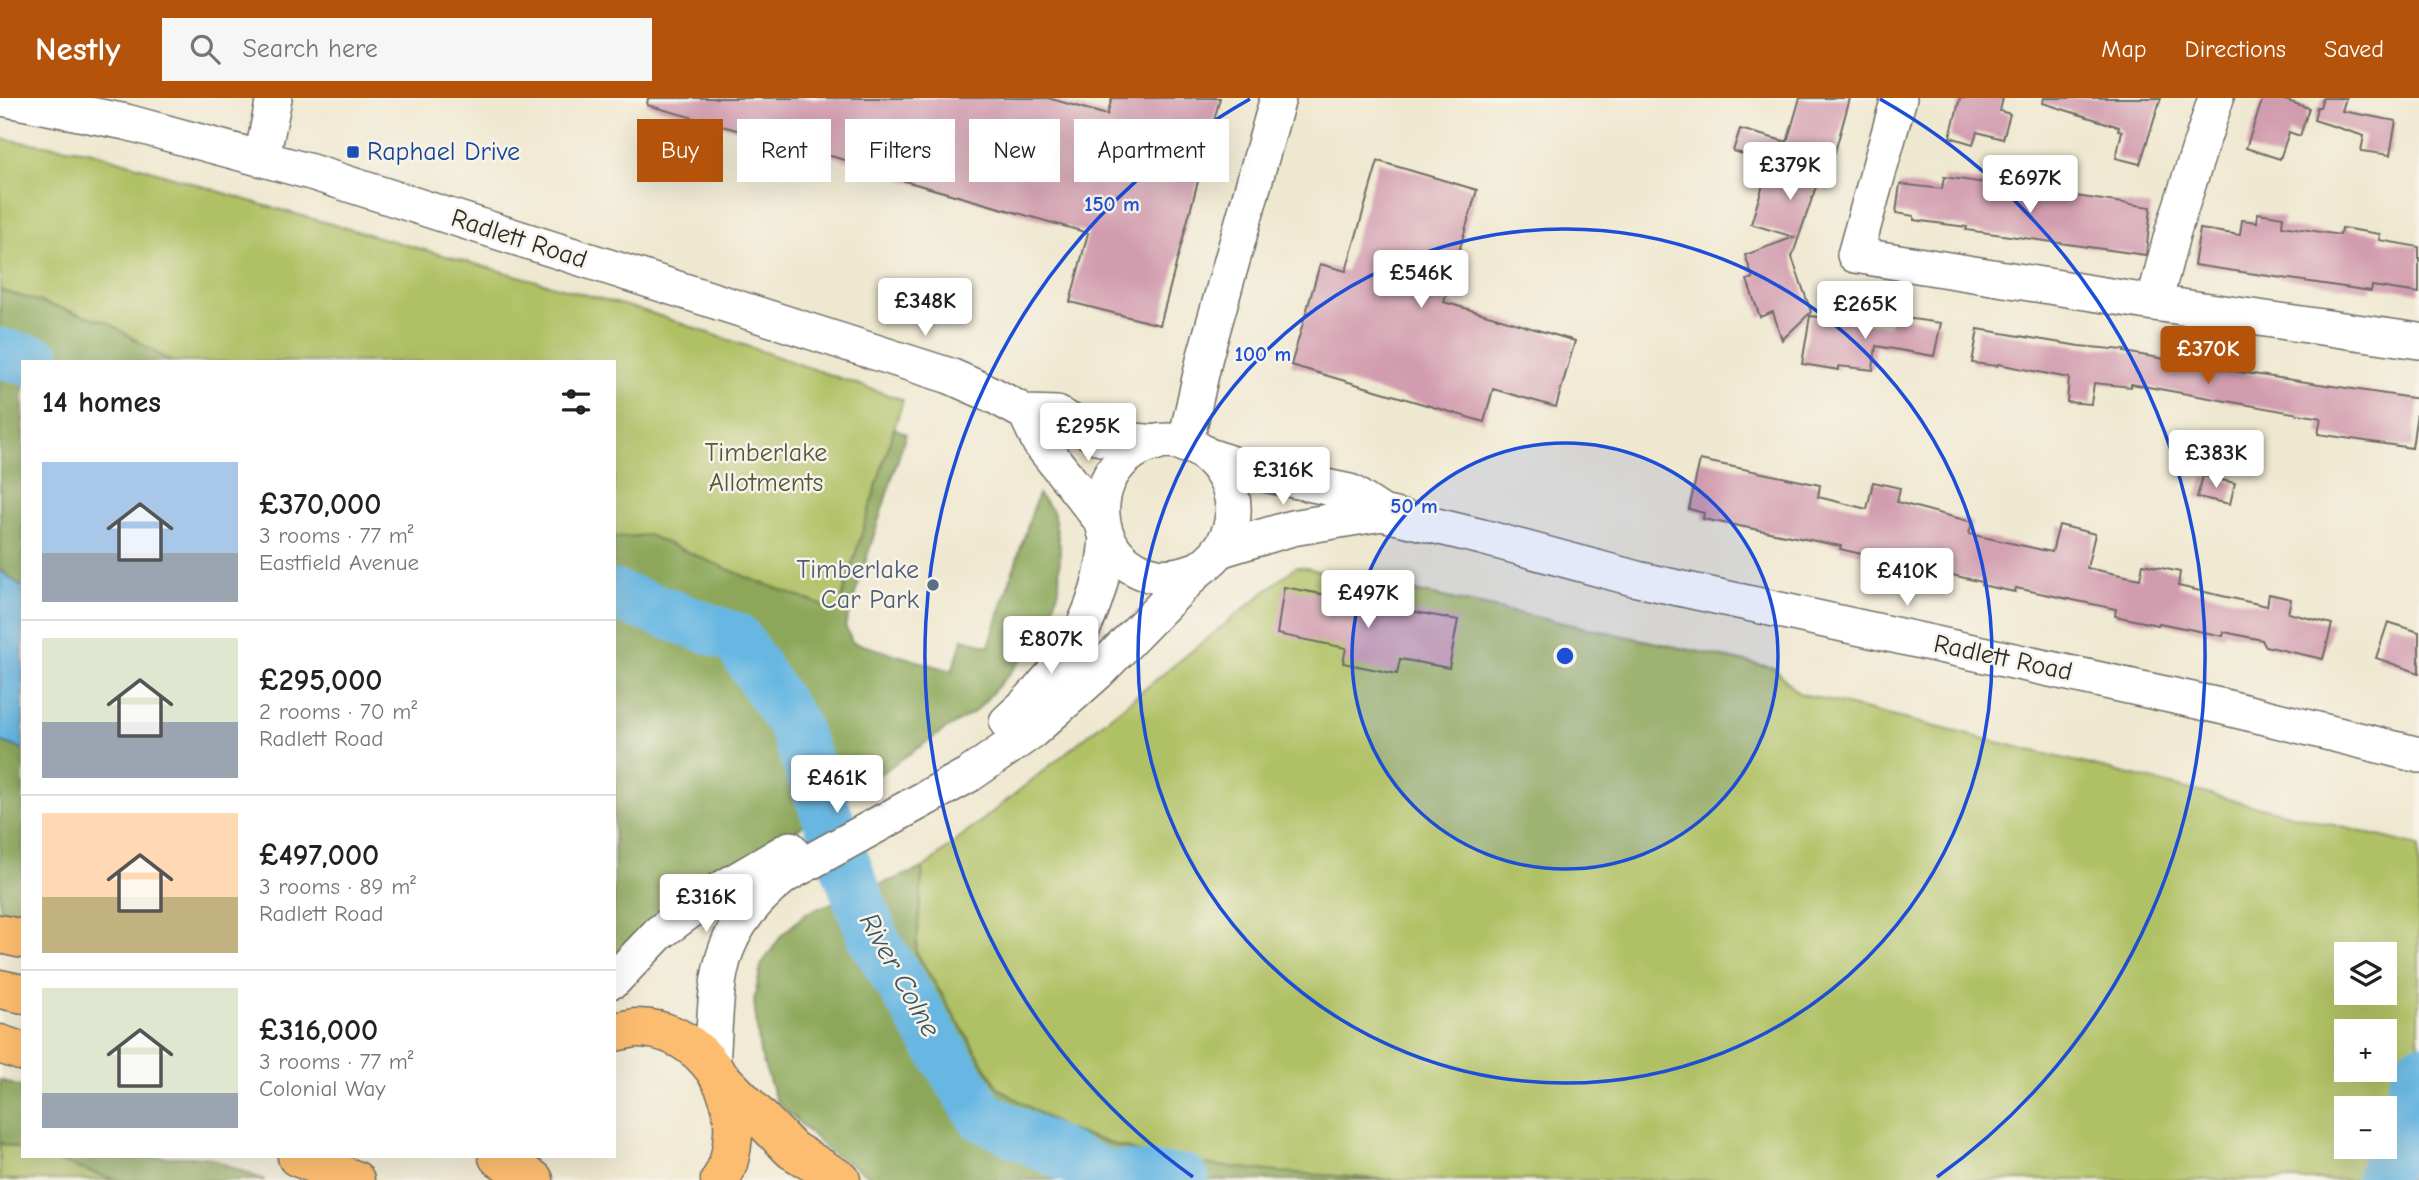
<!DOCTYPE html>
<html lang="en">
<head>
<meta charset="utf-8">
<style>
  body { margin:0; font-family:"Comic Neue",sans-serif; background:#f6f6f6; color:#222; height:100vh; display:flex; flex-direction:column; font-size:26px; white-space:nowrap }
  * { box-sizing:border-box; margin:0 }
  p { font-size:23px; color:#767676 }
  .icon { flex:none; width:38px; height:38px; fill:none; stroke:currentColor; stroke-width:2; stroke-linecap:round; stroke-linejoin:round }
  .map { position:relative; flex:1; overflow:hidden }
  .sheet { position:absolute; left:21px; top:262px; width:595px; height:798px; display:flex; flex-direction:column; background:#fff; border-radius:0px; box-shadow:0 7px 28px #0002 }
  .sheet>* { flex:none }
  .hud { position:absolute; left:637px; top:21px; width:665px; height:63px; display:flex; gap:14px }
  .tools { position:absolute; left:2334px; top:844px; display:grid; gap:14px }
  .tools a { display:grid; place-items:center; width:63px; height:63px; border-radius:0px; background:#fff; box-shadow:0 7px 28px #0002; font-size:35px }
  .price { position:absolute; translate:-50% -60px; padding:0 16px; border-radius:7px; background:#fff; color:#222; font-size:23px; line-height:46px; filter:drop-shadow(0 2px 4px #0008) }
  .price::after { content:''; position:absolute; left:50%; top:42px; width:21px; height:16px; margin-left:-10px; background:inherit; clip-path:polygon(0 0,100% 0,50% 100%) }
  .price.selected { background:#b45309; color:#fff }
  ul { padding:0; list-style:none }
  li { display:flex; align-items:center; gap:21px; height:175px; padding:0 21px }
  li+li { border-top:2px solid #e0e0e0 }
  li span { display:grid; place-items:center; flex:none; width:196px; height:140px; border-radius:0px; color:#555 }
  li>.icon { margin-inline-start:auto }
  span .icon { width:84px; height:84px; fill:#fffc; stroke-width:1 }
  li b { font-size:30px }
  h2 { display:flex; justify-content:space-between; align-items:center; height:84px; padding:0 21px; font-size:30px }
  .chip { padding:0 24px; border-radius:0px; background:#fff; box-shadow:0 7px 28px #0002; font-size:24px; line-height:63px }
  .chip.selected { background:#b45309; color:#fff }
  header { display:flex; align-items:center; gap:42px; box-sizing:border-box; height:98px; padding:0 35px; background:#b45309; color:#fff }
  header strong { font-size:33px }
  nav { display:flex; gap:38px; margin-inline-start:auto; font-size:24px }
  .search { width:490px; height:63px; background:#f6f6f6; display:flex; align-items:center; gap:18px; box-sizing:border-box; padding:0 24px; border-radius:0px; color:#767676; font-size:26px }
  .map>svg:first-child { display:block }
  .green { fill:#b0c165; stroke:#6e7648; stroke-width:2; fill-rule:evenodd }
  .forest { fill:#8ca75a; stroke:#5c6942; stroke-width:2 }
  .water { fill:#67b7e2; stroke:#497186; stroke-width:2 }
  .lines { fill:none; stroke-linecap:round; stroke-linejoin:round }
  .river { stroke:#67b7e2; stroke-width:51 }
  .building { fill:#d29caf }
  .minor-casing { stroke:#706d65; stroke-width:38 }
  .major-casing { stroke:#706d65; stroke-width:41 }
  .minor { stroke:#fff; stroke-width:35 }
  .major { stroke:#fcbd6f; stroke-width:38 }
  .ring { fill:none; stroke:#1d4ed8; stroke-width:3.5 }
  .transit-dot { fill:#1a4fb4; stroke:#f7f3e8; stroke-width:2.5 }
  .service-dot { fill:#5c6f8a; stroke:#f7f3e8; stroke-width:2.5 }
  .labels { text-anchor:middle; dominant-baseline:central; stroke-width:5; stroke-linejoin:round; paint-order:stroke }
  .transit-label { font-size:26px; fill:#164399; stroke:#f7f3e8; text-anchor:start }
  .street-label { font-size:26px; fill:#2b2b2b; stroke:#f7f3e8 }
  .park-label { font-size:26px; fill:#53583c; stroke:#f7f3e8 }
  .service-label { font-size:26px; fill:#4e5e75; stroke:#f7f3e8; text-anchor:end }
  .water-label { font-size:28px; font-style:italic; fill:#3d5562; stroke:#f7f3e8 }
  .centre { fill:#1d4ed8; stroke:#f7f3e8; stroke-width:3.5 }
  .ring-label { font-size:21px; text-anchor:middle; font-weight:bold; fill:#1d4ed8; stroke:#f7f3e8; stroke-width:5; stroke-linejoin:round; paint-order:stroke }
</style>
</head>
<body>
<header>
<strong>Nestly</strong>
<div class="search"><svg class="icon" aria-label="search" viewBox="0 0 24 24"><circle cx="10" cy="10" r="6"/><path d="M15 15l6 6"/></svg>Search here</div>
<nav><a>Map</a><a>Directions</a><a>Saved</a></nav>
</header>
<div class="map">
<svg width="2419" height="1082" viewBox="0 0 2419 1082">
  <rect width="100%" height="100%" fill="#f7f3e8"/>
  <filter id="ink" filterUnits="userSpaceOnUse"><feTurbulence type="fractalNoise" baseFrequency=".0143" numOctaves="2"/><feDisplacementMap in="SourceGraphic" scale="14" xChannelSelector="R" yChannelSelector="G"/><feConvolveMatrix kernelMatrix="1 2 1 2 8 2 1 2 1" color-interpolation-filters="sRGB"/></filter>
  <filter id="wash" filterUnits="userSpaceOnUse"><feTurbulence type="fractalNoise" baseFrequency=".00686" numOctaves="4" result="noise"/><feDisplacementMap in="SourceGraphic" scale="28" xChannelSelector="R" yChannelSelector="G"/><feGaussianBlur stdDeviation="1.57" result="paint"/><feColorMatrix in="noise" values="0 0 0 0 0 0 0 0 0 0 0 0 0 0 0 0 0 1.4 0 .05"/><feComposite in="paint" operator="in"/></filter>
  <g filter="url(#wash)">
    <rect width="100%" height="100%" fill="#efe8d0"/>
    <!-- green -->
    <path class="green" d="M0,41L89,53L263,107L648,214L903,302L838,513L774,491L648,437L614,440V264H171L107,224L0,192Z
      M1297,468L1774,570L1798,595L2419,748V1082H1395L1278,1074L1163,1062L1065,1031L998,990L916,854L923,770ZM2347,856H2385V894H2347ZM2347,933H2385V971H2347ZM2347,1010H2385V1048H2347Z
      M0,1045L23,1052V1059H43L116,1082H0Z"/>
    <!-- forest -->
    <path class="forest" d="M0,192L107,224L171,264H23V490L0,472Z
      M894,330L906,336L845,528L852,544L952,573L963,541L989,548L1038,396L1053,413L1060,449L1059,491L1046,534L976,613L946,631L614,855V440L648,437L751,481L838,513Z
      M0,643L23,651V819L0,815Z
      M923,770L916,854L998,990L1065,1031L1163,1062L1278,1074L1395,1082H876L827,1052L776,1002L760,955L754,903L761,868L781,838L806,815Z
      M0,982L23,990V1052L0,1045Z
      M43,1059H206L265,1082H116Z"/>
    <!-- water -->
    <path class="water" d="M0,472L23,490V651L0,643Z"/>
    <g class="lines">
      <!-- river -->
      <path class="river" d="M0,255L38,264
        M614,497L736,540L793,627L874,842L982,1018L1105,1077L1184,1082
        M2381,1082L2419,972"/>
    </g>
    <g id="blocks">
      <!-- building -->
      <path class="building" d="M648,0H1048L1107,17L1112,0H1220L1160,227L1070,204L1088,135L880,76L881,72L647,7Z
        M1800,0H1850L1828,79L1820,77L1792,159L1811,214L1782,242L1773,214L1760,219L1747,182L1753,180L1745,157L1794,139L1751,126L1770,64L1733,53L1740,31L1787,44Z
        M1960,0H2003L2000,13L2010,16L2003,41L1977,34L1973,46L1950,39Z
        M2044,0H2161L2140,66L2116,60L2122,33L2118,32L2119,29L2043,5Z
        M2263,0H2278L2309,10L2300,38L2289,34L2280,61L2246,50Z
        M2323,0H2346L2342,13L2396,23L2390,57L2361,53L2364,38L2314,22L2317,9H2320Z
        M1378,63L1477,92L1444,204L1575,243L1556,309L1493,291L1484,324L1291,267L1320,166L1346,173Z
        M1944,79L2151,109L2146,157L1966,132L1967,129L1914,122V118L1896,115L1900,86L1942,91Z
        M2258,115L2283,119L2282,128L2340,137L2342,130L2380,136L2379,142L2419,149V195L2372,188L2371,193L2194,167L2200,131L2240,137L2242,122L2257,124Z
        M1810,218L1889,228L1891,218L1941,225L1934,258L1876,248L1873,272L1839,268V272L1802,266Z
        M1978,231L2079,248L2125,252L2124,254L2246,275L2419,301L2412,350L2318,336L2321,320L2131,286V289L2094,285L2091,306L2067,304L2069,280L1998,266L1997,268L1972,265Z
        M1700,362L1820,387L1818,399L1867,411L1873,384L1900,390L1897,404L1972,424L1969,436L2052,454L2059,427L2095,436L2087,470L2140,481L2143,466L2180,474L2178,488L2267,508L2269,496L2291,501L2288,515L2332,526L2323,561L2265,548L2262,542L2224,534L2223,538L2159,525L2158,527L2115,518L2116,511L2016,490L2015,494L1981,487L1982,484L1857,455L1840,451L1841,448L1703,421L1704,415L1689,411Z
        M2203,378L2235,385L2230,406L2197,399Z
        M1284,489L1458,522L1449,570L1400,561L1397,576L1343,565L1346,550L1277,536Z
        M2388,524L2419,534V575L2376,560Z"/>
    </g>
  </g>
  <g filter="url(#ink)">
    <use href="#blocks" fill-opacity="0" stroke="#706d65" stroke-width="2"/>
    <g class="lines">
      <defs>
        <path id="minor" d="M2,0L126,24L311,74L950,278L993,297L1026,315L1057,316L1101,340L1157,345
          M1899,0L1855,157L2154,205L2419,243
          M262,60L274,0
          M2154,205L2173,133L2216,0
          M1026,315L1040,345L1101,422
          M1185,347L1205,258L1278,0
          M1206,357L1255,374L1350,394L1382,415L1482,439L1637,481L2220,608L2419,657
          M1222,451L1292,430L1382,415
          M1007,624C1064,574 1102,517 1107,439
          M614,882L659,835L710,798L790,751
          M712,967C718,882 711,836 784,778L970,676L1032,633L1098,574L1199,471C1277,418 1206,312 1136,352C1082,384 1094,467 1157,478C1172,480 1186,476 1199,471"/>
        <path id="major" d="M0,836L23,841
          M0,891L23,896
          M614,934C621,933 629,931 635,930C692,928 737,983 733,1036C732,1052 729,1069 720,1082
          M0,946L23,954
          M724,983L792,1052L841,1082
          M297,1059L355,1082
          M498,1059L534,1082"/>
      </defs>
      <!-- minor casing -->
      <use href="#minor" class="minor-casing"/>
      <!-- major casing -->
      <use href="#major" class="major-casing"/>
      <!-- minor -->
      <use href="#minor" class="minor"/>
      <!-- major -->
      <use href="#major" class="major"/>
    </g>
  </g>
  <!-- distance rings -->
  <circle cx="1565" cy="558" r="213" fill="#1d4ed8" fill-opacity=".12"/>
  <g class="ring">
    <circle cx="1565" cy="558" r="213"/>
    <circle cx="1565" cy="558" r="427"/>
    <path d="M1193 1079A640 640 0 0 1 1250 1M1880 1A640 640 0 0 1 1937 1079"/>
  </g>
  <!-- markers -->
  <rect class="transit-dot" x="346" y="47" width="14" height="14" rx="3.5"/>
  <circle class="service-dot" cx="933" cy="487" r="7"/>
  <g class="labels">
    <!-- transit labels -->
    <g class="transit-label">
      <text x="367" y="54">Raphael Drive</text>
    </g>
    <!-- street labels -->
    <g class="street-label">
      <text transform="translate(519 141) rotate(18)">Radlett Road</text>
      <text transform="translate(2003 560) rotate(12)">Radlett Road</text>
    </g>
    <!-- park labels -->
    <g class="park-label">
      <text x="766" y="355">Timberlake<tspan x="766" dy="30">Allotments</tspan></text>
    </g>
    <!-- service labels -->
    <g class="service-label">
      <text x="919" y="472">Timberlake<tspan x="919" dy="30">Car Park</tspan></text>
    </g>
    <!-- water labels -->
    <g class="water-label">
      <text transform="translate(900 877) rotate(61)">River Colne</text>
    </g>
  </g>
  <circle cx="1565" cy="558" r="10" class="centre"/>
  <g class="ring-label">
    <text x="1112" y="113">150 m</text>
    <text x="1263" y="263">100 m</text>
    <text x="1414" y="415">50 m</text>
  </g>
</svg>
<div class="tools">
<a><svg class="icon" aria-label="layers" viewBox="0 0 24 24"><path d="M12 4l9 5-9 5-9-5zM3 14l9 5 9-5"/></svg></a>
<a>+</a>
<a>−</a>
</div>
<b class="price" style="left:1790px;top:104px">£379K</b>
<b class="price" style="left:2030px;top:117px">£697K</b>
<b class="price" style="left:1421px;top:212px">£546K</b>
<b class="price" style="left:925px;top:240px">£348K</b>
<b class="price" style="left:1865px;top:243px">£265K</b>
<b class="price selected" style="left:2208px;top:288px">£370K</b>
<b class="price" style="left:1088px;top:365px">£295K</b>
<b class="price" style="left:2216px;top:392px">£383K</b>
<b class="price" style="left:1283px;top:409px">£316K</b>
<b class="price" style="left:1907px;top:510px">£410K</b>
<b class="price" style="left:1368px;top:532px">£497K</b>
<b class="price" style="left:1051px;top:578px">£807K</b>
<b class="price" style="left:837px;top:717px">£461K</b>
<b class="price" style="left:706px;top:836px">£316K</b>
<div class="hud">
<a class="chip selected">Buy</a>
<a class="chip">Rent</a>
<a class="chip">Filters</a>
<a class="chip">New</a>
<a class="chip">Apartment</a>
</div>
<section class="sheet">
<h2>14 homes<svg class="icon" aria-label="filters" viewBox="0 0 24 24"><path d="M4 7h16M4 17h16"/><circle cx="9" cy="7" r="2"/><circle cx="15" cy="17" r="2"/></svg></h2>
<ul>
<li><span style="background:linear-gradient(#a9c7e8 65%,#9aa5b1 0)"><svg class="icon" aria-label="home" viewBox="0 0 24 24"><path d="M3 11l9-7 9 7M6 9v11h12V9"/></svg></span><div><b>£370,000</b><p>3 rooms · 77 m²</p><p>Eastfield Avenue</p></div></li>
<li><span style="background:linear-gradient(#dfe7d0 60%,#9aa5b1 0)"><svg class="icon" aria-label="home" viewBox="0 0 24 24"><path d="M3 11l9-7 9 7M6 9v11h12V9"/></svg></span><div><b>£295,000</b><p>2 rooms · 70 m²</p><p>Radlett Road</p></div></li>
<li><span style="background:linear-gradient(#ffd9b3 60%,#c2b280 0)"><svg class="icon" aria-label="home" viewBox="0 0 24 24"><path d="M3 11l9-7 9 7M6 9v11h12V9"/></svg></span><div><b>£497,000</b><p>3 rooms · 89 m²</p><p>Radlett Road</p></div></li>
<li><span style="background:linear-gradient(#dfe7d0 75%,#9aa5b1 0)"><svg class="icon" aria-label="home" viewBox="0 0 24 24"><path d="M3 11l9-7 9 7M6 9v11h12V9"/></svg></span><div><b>£316,000</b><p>3 rooms · 77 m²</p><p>Colonial Way</p></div></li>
</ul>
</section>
</div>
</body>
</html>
